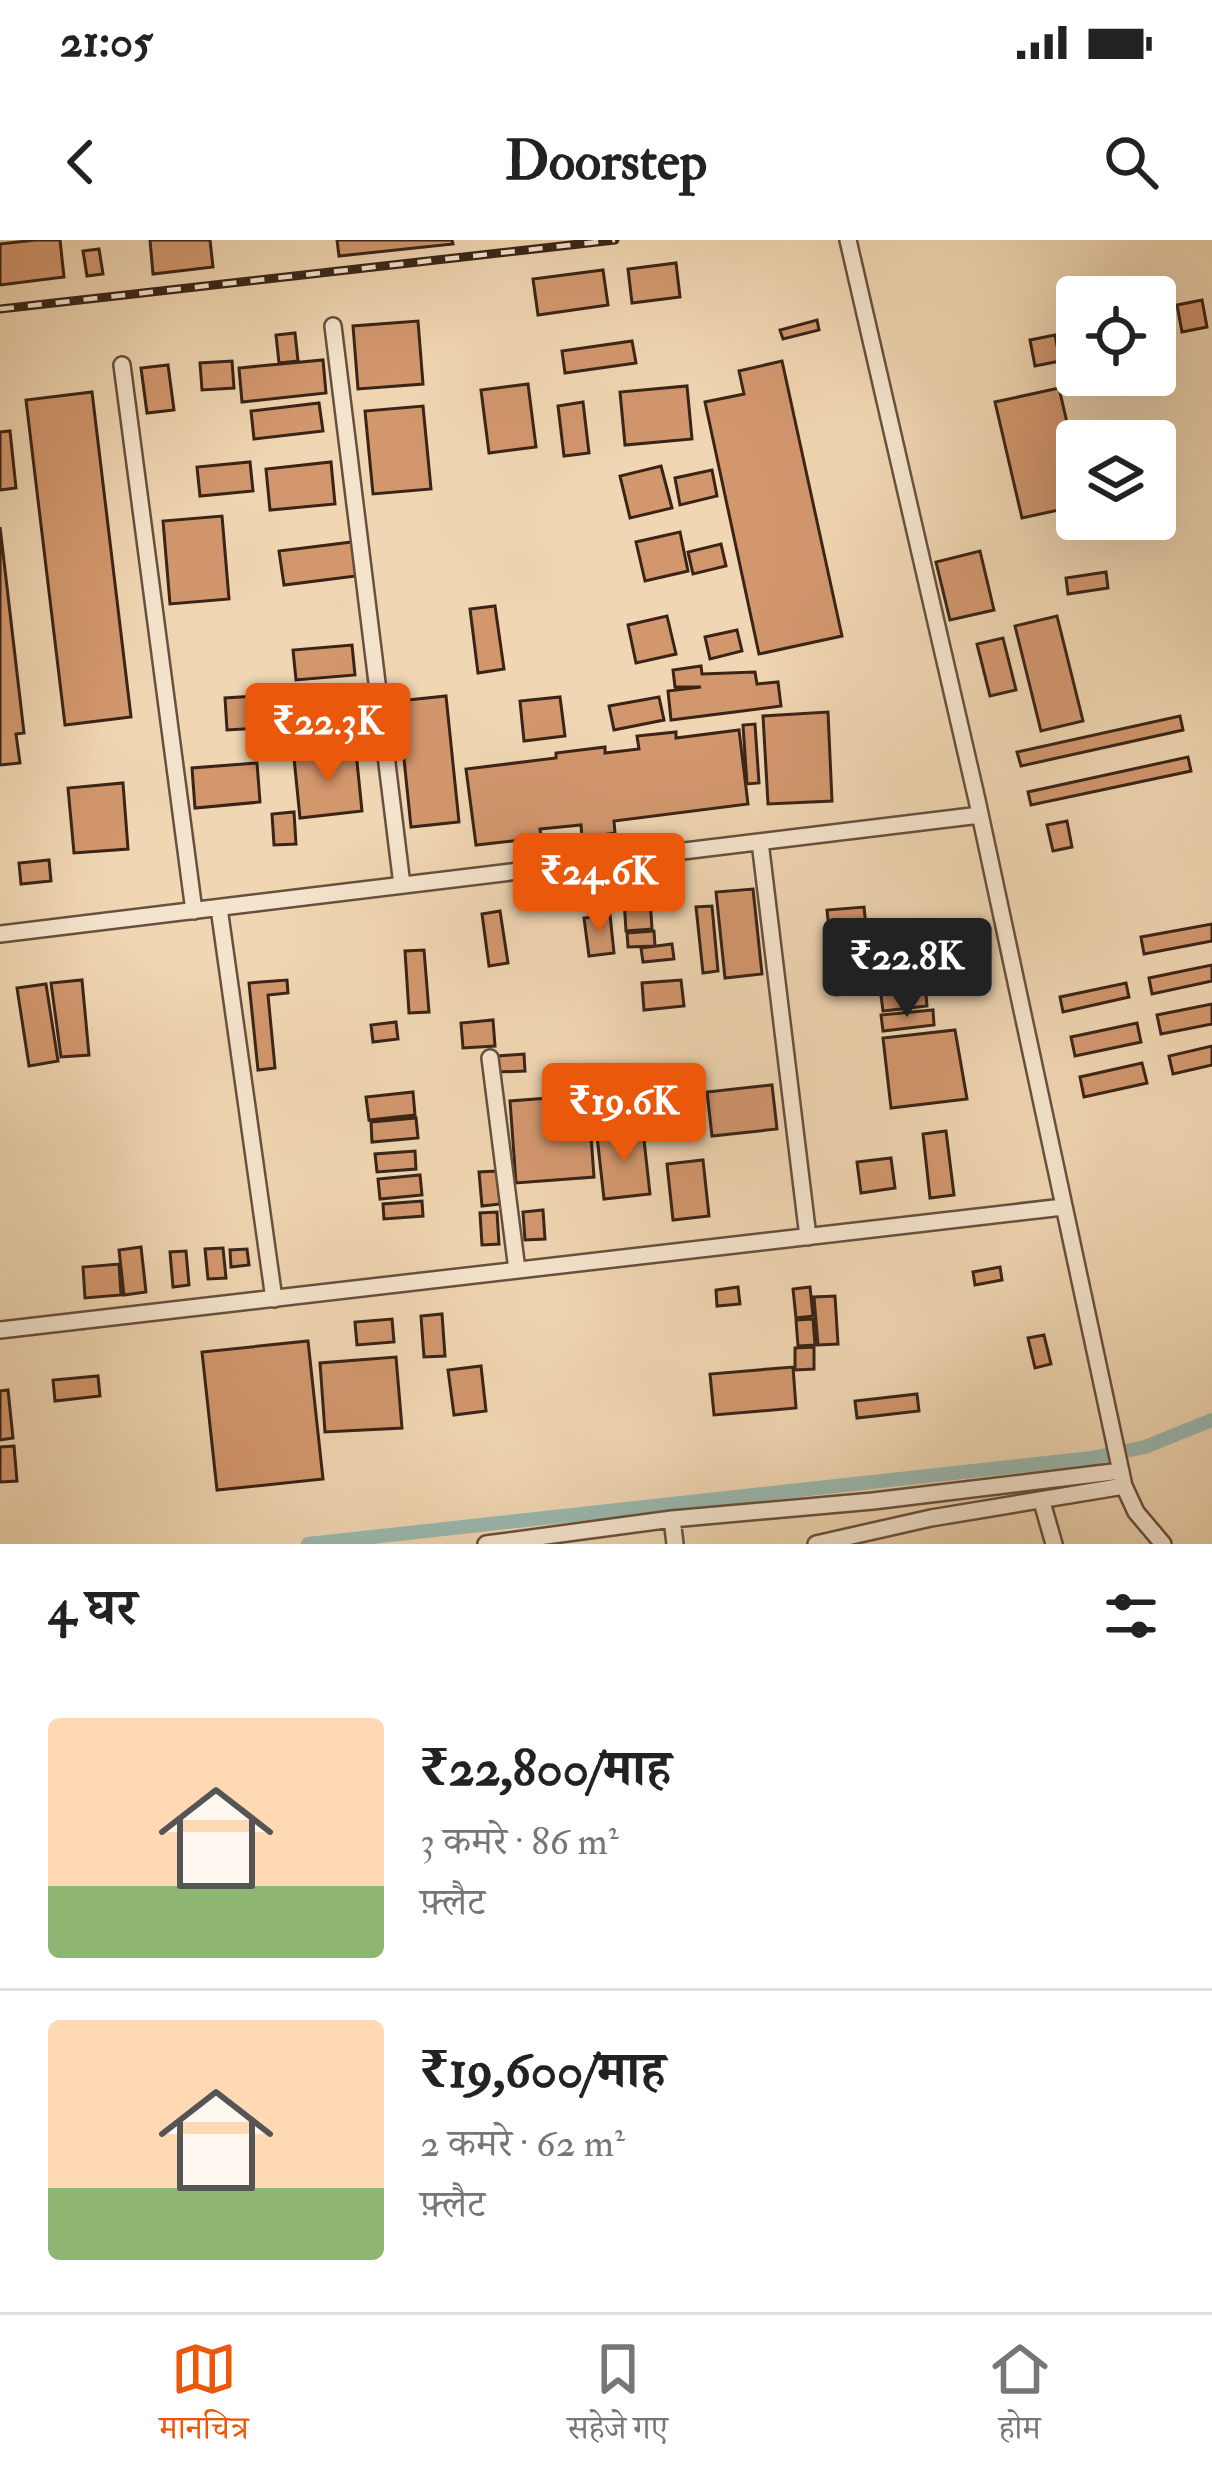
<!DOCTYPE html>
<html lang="hi">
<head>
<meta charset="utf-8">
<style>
  body { margin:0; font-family:"IM FELL Double Pica","Noto Serif Devanagari",serif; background:#f6f6f6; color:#222; height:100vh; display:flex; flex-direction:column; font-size:45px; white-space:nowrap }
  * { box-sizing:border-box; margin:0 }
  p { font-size:39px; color:#767676 }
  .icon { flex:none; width:66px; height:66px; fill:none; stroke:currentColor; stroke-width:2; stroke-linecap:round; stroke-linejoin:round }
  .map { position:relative; height:1304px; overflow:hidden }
  .drawer { display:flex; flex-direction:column; background:#fff; flex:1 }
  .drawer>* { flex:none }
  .fabs { position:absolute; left:1056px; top:36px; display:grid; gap:24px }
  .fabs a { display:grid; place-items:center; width:120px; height:120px; border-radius:12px; background:#fff; box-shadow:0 12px 48px #0002; font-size:60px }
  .price { position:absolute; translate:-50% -102px; padding:0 27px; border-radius:12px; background:#ea580c; color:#fff; font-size:39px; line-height:78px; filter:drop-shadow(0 3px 6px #0008) }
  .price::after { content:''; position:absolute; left:50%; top:72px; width:36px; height:27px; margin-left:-18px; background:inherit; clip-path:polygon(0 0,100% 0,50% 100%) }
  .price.active { background:#222; color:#fff }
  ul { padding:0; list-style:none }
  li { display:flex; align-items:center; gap:36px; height:300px; padding:0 48px }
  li+li { border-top:3px solid #e0e0e0 }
  li span { display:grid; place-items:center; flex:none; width:336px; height:240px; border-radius:12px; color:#555 }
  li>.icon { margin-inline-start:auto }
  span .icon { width:144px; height:144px; fill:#fffc; stroke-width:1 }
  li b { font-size:51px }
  h2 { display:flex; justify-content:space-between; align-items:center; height:144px; padding:0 48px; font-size:51px }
  .status { display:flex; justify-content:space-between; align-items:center; height:84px; padding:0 60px; background:#fff; direction:ltr }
  .status svg { height:33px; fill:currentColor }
  header { display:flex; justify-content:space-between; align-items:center; height:156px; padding:0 48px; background:#fff; font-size:54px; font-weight:700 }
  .menu { display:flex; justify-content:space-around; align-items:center; height:168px; border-top:3px solid #e0e0e0; background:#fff; font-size:33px; color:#767676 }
  .menu a { display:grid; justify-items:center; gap:6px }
  .menu .active { color:#ea580c }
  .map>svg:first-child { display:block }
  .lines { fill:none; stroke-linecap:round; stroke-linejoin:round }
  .canal { stroke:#9ab9b0; stroke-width:14 }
  .building { fill:#d3976e; stroke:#392417; stroke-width:3 }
  .minor-casing { stroke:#67503e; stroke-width:20 }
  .minor { stroke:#f5e4cd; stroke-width:15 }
  .rail-casing { stroke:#392417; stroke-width:9 }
  .rail { stroke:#f5e4cd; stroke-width:4.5; stroke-dasharray:14; stroke-linecap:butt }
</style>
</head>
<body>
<div class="status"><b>21:05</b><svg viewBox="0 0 49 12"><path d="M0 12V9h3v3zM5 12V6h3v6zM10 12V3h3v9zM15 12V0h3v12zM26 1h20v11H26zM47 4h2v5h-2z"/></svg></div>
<header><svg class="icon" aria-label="back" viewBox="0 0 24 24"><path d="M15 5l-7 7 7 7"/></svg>Doorstep<svg class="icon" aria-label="search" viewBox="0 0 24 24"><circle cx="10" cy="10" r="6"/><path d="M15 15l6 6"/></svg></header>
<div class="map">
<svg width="1212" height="1304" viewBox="0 0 1212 1304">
  <rect width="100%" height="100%" fill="#f0d6b2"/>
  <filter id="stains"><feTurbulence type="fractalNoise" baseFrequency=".00167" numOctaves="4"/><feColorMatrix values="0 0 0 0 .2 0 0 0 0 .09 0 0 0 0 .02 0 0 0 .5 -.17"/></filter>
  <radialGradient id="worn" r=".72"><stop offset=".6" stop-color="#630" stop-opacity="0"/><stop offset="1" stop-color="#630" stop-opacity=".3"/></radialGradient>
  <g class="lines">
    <!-- canal -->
    <path class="canal" d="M308,1304L1091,1218L1145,1207L1212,1180"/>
  </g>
  <!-- building -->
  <path class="building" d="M36,0H60L64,37L0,45V4Z
    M150,0H210L213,27L153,34Z
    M337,0H452L453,4L339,16Z
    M99,9L103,34L87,36L83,11Z
    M676,23L680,57L632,63L628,29Z
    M603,30L608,65L538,75L533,39Z
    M1202,60L1207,87L1182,92L1177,65Z
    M817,80L819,90L783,99L780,90Z
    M418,81L423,144L358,149L353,86Z
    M295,93L298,121L279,123L276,95Z
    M1055,95L1060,121L1035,126L1030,100Z
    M632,101L636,123L565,133L562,111Z
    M323,120L326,153L242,162L239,128Z
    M232,121L234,148L202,150L200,123Z
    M782,121L842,396L759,414L705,162L744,154L739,131Z
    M168,125L174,170L147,173L141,128Z
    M528,144L536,207L489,213L481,150Z
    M687,146L692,199L625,205L620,152Z
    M1059,148L1077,226V266L1022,278L995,162Z
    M92,152L131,477L65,485L26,160Z
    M583,162L589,213L564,216L558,166Z
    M319,163L323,191L254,199L251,171Z
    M423,166L431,249L373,254L365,171Z
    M10,191L16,248L0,250V192Z
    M250,222L253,251L200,256L197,227Z
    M331,222L335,264L270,270L266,229Z
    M661,226L672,268L630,278L620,236Z
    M712,230L717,256L680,265L675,238Z
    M222,276L229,359L170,364L163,281Z
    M0,287L24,493L16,494L20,523L0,525Z
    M680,292L688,331L645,341L636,302Z
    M352,302L356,336L284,345L279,311Z
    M721,304L726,326L693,334L688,312Z
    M980,311L994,370L950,380L936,322Z
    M1106,332L1108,348L1068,354L1066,338Z
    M495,366L504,429L478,433L470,369Z
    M667,376L676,414L636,423L628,385Z
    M1057,376L1083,481L1041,491L1015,386Z
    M737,390L742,411L710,419L705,397Z
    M1003,398L1016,450L990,456L977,404Z
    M352,405L355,435L296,440L293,410Z
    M701,426L702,434L755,432L757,444L778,442L781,466L671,480L668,451L701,447H675L673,430Z
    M256,456L258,488L227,490L225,458Z
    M446,456L459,582L411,587L398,461Z
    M560,457L565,496L524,501L520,461Z
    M659,457L664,480L614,490L609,466Z
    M828,472L832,561L768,564L763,476Z
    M1180,476L1183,490L1021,526L1017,512Z
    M755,484L759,543L747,544L743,485Z
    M739,490L748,564L614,581L615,593L582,598L581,585L540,589L542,602L532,604L531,599L476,605L466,529L556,518V513L605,507V513L639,509L637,496L676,492V498Z
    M356,512L362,571L300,578L294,518Z
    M1188,517L1191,531L1031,565L1028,552Z
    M257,523L260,562L195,568L192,528Z
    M123,543L128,609L74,613L68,548Z
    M294,572L296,604L274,605L272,574Z
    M1067,581L1072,607L1053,611L1047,585Z
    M49,620L51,641L21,644L19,623Z
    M753,649L762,734L725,738L716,652Z
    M650,658L652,689L626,691L624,659Z
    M712,666L718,731L703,733L696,667Z
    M864,667L873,752L836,755L827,670Z
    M500,671L508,723L489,726L482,674Z
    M610,675L614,713L589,716L584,678Z
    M1212,684V701L1144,714L1141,697Z
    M654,691L655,706L628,707L627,693Z
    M927,691L930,717L873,722L871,697Z
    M672,704L674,719L643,722L641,708Z
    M424,710L429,772L409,773L405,711Z
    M1212,725V741L1152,754L1149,738Z
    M82,740L89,815L61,817L51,743Z
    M287,740L288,753L268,755L275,828L258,830L249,743Z
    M681,740L684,766L644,770L642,743Z
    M925,743L927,766L883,771L880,748Z
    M1126,743L1129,757L1063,772L1060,757Z
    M46,744L58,821L29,826L17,748Z
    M1212,764V784L1161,794L1157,775Z
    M933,770L934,785L883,791L881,775Z
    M493,780L495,806L463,808L461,783Z
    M396,782L398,799L373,802L371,785Z
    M1137,783L1141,802L1075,816L1071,797Z
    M955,790L967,859L891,868L883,798Z
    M1212,806V825L1173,834L1169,816Z
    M524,814L525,831L499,832L498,816Z
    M1142,823L1147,843L1084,857L1080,837Z
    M772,845L777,889L712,896L707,852Z
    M413,852L415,875L369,880L366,857Z
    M588,855L594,937L516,943L510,861Z
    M416,878L418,898L372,902L371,882Z
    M643,891L650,954L604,959L597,896Z
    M946,891L954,955L930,958L923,894Z
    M415,911L416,929L377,932L375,914Z
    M891,918L895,948L861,953L857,922Z
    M703,920L709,976L673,980L667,924Z
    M497,931L500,964L482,966L479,932Z
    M420,935L422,955L380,959L378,939Z
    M422,961L423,976L384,979L383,964Z
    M543,970L545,999L525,1000L523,972Z
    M497,972L499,1004L482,1005L480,973Z
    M141,1007L146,1052L124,1055L119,1010Z
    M223,1008L226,1038L208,1039L205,1009Z
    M247,1009L249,1025L231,1027L230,1010Z
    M186,1011L189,1045L173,1047L170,1012Z
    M119,1024L121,1055L85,1058L83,1027Z
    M1000,1027L1002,1040L975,1045L973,1032Z
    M738,1047L740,1064L717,1066L716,1050Z
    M810,1047L813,1076L796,1078L793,1049Z
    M835,1056L838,1104L818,1105L814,1057Z
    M442,1074L445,1116L424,1117L421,1076Z
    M392,1079L394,1102L357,1105L355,1082Z
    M813,1079L815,1105L798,1106L796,1080Z
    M1044,1095L1051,1124L1035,1128L1028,1098Z
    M308,1101L323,1239L217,1250L202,1112Z
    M814,1107V1129L795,1130V1108Z
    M396,1117L402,1188L325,1192L320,1123Z
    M481,1126L486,1171L454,1175L448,1130Z
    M793,1127L796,1168L714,1175L710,1134Z
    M98,1136L100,1156L55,1161L53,1140Z
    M8,1150L13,1198L0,1200V1151Z
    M917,1154L919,1171L857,1178L855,1161Z
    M14,1206L17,1241L0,1242V1207Z"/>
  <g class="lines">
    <defs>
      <path id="minor" d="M848,0L977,560L1124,1246L1136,1272L1163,1304
        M333,86L402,645
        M122,125L194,671
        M760,602L808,997
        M219,668L274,1059
        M0,694L980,575
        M490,818L517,1030
        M0,1090L1063,967
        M1042,1262L1054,1304
        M672,1279L675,1304
        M486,1304L672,1279L873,1261L1121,1231
        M816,1304L931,1278L1124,1246"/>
    </defs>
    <!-- minor casing -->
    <use href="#minor" class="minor-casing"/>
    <!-- minor -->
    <use href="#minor" class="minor"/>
    <defs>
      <path id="rail" d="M0,69L615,0"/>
    </defs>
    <!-- rail casing -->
    <use href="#rail" class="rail-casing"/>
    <!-- rail -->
    <use href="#rail" class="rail"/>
  </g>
  <rect width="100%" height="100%" filter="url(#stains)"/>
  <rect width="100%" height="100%" fill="url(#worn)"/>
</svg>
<div class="fabs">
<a><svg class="icon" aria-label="locate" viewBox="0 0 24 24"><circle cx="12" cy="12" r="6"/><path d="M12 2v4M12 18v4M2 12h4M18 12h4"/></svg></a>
<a><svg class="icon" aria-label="layers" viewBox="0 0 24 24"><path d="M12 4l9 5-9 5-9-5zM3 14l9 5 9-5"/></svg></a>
</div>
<b class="price" style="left:328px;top:545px">₹22.3K</b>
<b class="price" style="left:599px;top:695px">₹24.6K</b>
<b class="price active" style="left:907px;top:780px">₹22.8K</b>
<b class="price" style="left:624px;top:925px">₹19.6K</b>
</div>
<section class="drawer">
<h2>4 घर<svg class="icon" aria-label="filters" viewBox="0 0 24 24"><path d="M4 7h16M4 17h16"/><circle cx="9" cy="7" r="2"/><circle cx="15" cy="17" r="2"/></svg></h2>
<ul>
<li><span style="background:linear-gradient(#ffd9b3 70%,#8fb573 0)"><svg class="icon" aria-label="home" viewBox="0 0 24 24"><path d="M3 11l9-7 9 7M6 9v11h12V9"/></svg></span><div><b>₹22,800/माह</b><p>3 कमरे · 86 m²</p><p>फ़्लैट</p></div></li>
<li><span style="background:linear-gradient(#ffd9b3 70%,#8fb573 0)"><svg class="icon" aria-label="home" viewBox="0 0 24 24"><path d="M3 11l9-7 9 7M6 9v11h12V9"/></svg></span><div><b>₹19,600/माह</b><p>2 कमरे · 62 m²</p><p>फ़्लैट</p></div></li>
</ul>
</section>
<nav class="menu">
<a class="active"><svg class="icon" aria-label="map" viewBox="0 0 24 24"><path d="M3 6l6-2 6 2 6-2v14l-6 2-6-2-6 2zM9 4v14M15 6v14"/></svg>मानचित्र</a>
<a><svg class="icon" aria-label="saved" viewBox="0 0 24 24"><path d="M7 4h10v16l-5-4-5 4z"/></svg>सहेजे गए</a>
<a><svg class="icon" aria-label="home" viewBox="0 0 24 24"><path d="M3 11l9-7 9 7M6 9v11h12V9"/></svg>होम</a>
</nav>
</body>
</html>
